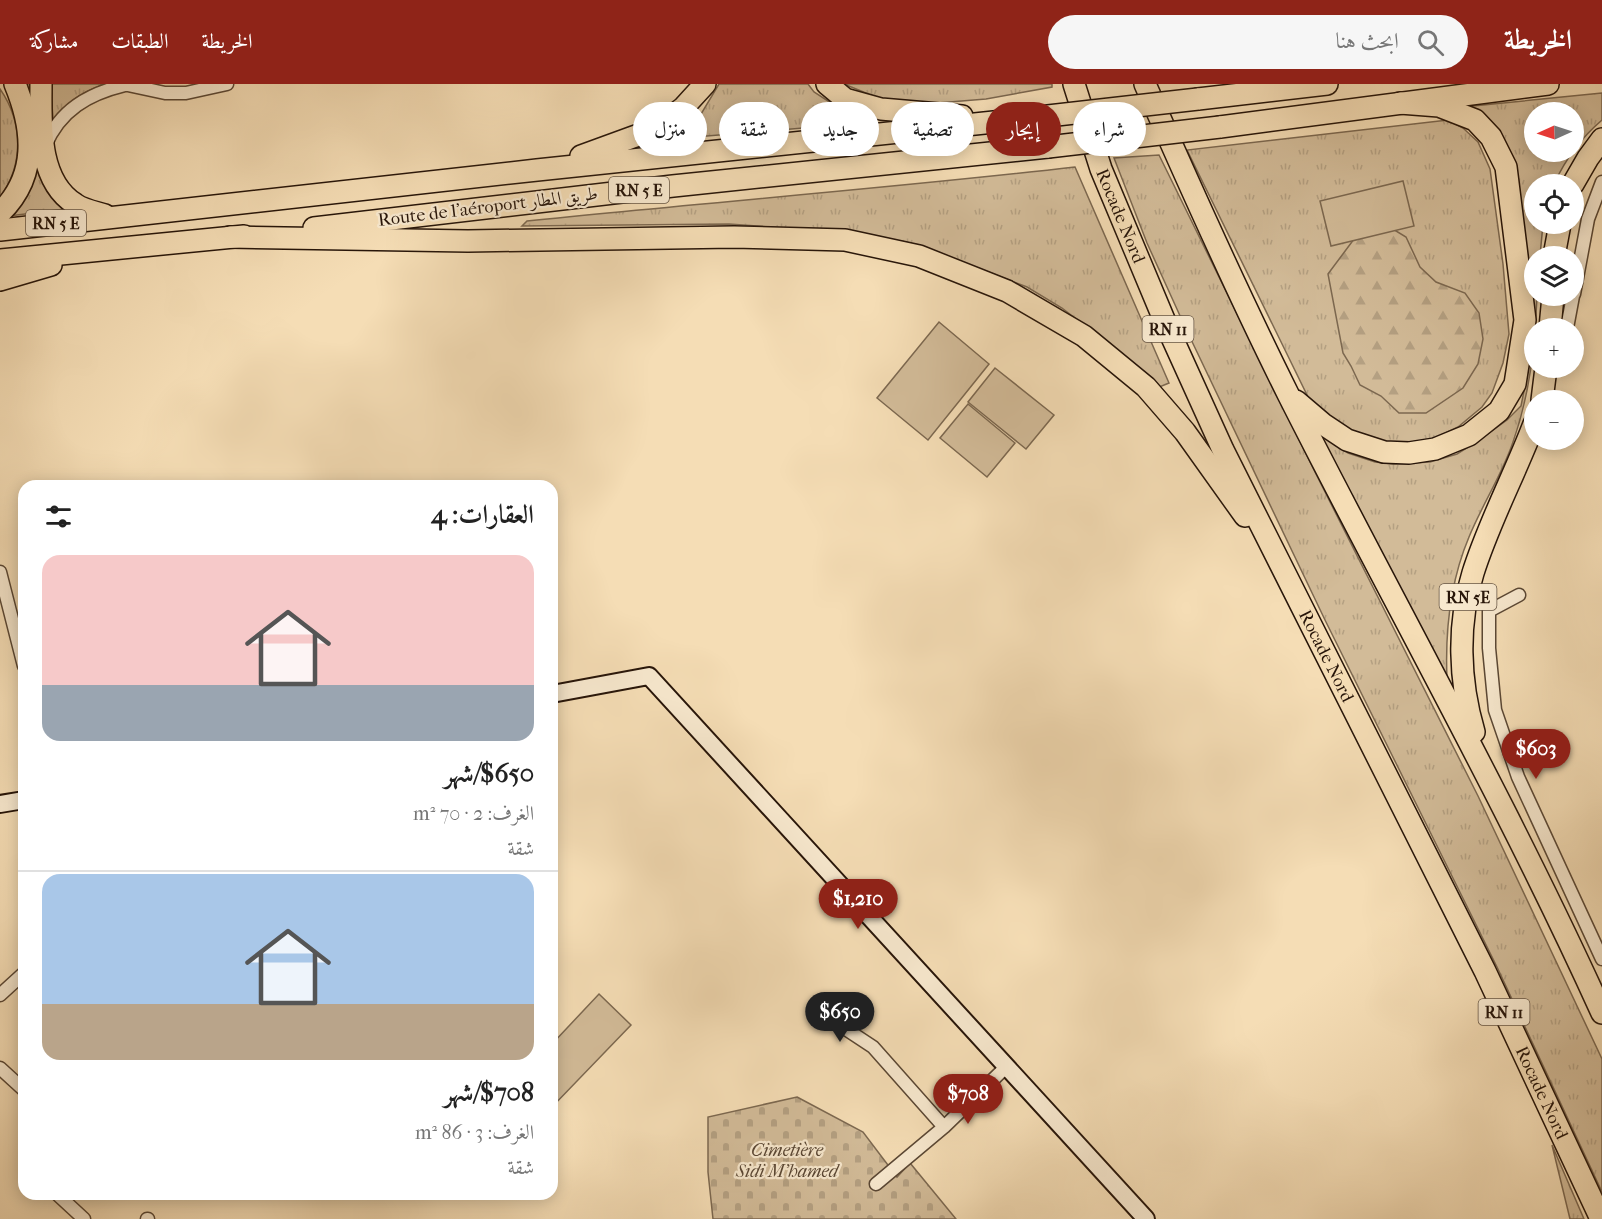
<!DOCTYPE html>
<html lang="ar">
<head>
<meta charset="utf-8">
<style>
  body { margin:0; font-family:"IM FELL French Canon",Amiri,serif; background:#f6f6f6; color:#222; direction:rtl; height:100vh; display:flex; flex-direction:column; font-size:22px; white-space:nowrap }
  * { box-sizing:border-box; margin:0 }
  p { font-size:20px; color:#767676 }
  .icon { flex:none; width:33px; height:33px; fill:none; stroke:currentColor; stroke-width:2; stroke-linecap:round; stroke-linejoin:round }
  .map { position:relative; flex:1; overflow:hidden; direction:ltr }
  .sheet { position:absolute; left:18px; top:396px; width:540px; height:720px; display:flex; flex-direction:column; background:#fff; border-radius:18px; box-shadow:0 3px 15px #0003; direction:rtl }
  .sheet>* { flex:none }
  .banner { position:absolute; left:576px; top:18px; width:570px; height:54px; direction:rtl; display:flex; gap:12px }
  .needle { width:39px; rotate:267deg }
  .controls { position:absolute; left:1524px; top:18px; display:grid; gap:12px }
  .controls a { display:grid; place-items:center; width:60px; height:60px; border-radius:50%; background:#fff; box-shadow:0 3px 15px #0003; font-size:30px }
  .price { position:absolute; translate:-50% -51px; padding:0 14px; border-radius:21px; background:#8f2418; color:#fff; font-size:20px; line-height:39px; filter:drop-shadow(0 2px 3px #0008) }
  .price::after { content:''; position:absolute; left:50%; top:36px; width:18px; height:14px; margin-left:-9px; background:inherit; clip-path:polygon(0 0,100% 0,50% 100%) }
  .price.active { background:#222; color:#fff }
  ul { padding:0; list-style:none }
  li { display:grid; align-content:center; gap:12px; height:318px; padding:0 24px }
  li+li { border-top:2px solid #e0e0e0 }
  li span { display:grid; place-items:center; height:186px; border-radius:18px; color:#555 }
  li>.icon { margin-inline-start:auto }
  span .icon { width:108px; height:108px; fill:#fffc; stroke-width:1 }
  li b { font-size:26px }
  h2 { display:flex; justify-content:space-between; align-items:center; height:72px; padding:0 24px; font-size:26px }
  .chip { padding:0 21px; border-radius:27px; background:#fff; box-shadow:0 3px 15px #0003; font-size:21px; line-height:54px }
  .chip.active { background:#8f2418; color:#fff }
  header { display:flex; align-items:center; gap:36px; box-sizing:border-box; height:84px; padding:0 30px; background:#8f2418; color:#fff }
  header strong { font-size:28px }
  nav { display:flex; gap:33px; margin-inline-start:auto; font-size:21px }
  .search { width:420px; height:54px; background:#f6f6f6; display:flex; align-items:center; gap:15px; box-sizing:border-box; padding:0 21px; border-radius:33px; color:#767676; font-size:22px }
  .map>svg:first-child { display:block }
  .grass { fill:url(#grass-tufts); stroke:#7c6850; stroke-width:1.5; fill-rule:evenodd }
  .forest { fill:url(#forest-firs); stroke:#7c6850; stroke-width:1.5 }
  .cemetery { fill:url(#cemetery-stones); stroke:#7c6850; stroke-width:1.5 }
  .pitch { fill:#d2bb98; stroke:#7c6850; stroke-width:1.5 }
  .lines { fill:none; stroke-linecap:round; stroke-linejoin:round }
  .street-casing { stroke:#5a4734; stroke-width:15 }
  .secondary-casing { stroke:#271509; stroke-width:20 }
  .highway-casing { stroke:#271509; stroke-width:24 }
  .street { stroke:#f8e9cf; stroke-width:12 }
  .secondary { stroke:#f8e9cf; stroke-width:16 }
  .highway { stroke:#f5ddb5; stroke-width:21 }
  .highway-bridge-casing { stroke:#271509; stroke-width:24; stroke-linecap:butt }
  .highway-bridge { stroke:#f5ddb5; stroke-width:21 }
  .labels { text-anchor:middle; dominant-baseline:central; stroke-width:4.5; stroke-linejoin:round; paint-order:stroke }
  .shield { fill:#f8e9cf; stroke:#654; stroke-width:1.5 }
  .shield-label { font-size:16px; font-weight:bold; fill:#271509 }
  .street-label { font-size:18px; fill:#271509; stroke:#f8e9cf }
  .park-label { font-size:18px; font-style:italic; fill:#5a4734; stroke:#f8e9cf }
</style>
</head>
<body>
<header>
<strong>الخريطة</strong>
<div class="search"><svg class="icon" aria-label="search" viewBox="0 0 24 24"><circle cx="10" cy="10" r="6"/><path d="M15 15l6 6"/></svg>ابحث هنا</div>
<nav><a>الخريطة</a><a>الطبقات</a><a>مشاركة</a></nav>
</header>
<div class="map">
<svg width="1602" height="1135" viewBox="0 0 1602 1135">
  <defs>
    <pattern id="grass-tufts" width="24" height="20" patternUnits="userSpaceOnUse" patternTransform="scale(1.5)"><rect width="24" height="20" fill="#d2bb98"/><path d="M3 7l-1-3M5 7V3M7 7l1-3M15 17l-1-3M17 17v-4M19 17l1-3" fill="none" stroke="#b4a082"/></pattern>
    <pattern id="forest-firs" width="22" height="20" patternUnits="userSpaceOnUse" patternTransform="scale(1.5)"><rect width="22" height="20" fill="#d2bb98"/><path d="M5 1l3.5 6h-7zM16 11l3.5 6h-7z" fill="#b4a082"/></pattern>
    <pattern id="cemetery-stones" width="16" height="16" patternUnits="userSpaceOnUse" patternTransform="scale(1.5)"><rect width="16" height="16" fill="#d2bb98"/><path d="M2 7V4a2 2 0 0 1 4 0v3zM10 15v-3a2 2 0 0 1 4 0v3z" fill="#b4a082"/></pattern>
  </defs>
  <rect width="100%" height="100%" fill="#f5ddb5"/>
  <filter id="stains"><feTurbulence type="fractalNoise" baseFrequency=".00333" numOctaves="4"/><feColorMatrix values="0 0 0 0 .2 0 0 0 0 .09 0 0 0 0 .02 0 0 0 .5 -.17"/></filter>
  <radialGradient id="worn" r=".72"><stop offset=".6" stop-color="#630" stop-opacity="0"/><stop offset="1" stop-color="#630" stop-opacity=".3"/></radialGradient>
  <!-- grass -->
  <path class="grass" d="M22,0H37L38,24L73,124L9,132L17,124Z
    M51,0H100L102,1C81,9 65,19 53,38Z
    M719,0H808L814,8L862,39L695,53L692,45Z
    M844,0H1052V3L986,15L925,20L888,18Z
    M0,5C23,38 24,81 0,113Z
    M1602,9V36C1582,53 1565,76 1554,100H1534V140H1543L1540,172H1534V212H1537C1535,261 1530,310 1513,358C1502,391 1482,421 1469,453C1450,498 1445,547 1447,595L1320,350L1348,369L1375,378L1393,380L1430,378L1457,370L1478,357L1507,336L1521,322L1529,282L1532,245L1522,129L1463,23ZM1534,28H1574V68H1534Z
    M1448,36L1463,44L1478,58L1490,85L1503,180L1509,250L1503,279L1492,309L1482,323L1458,343L1433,355L1390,361L1343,346L1309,315L1187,66Z
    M1159,71L1316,390L1478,712L1602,975V1108L1497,883L1325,536L1186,245L1147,159L1114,74Z
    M1075,83L1169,299L1157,304L1106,258L1062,224L1027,203L919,161L864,150L729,140L522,142L527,137C710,118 893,104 1075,83Z
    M1552,1061L1584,1135H1570Z"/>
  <!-- forest -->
  <path class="forest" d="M1383,139L1406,153L1420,183L1436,198L1465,209L1479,229L1483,255L1478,280L1463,304L1426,329H1399L1381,312L1360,301L1351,282L1343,269L1328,190L1363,143Z"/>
  <!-- cemetery -->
  <path class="cemetery" d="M797,1013L863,1048L897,1093L910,1079L956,1135H713L708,1088V1033Z"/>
  <!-- pitch -->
  <path class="pitch" d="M1403,97L1414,142L1331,162L1320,117Z
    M939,238L989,280L928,356L877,314Z
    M995,284L1054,331L1026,365L968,318Z
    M968,320L1015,359L987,393L940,354Z
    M599,910L631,941L552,1023V960Z"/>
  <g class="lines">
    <defs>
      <path id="street" d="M123,0L165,9H186L227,0
        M45,62C60,26 88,10 125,1
        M1574,210L1588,135L1602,98
        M1567,244L1573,212
        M0,488L24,582
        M1519,511L1489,527V564L1495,626L1518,693L1602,875
        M0,911L24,889
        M823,930L873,963L944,1043
        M0,984L24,1006
        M876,1100L944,1043L1007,982
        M57,1110L84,1135
        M147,1135H148"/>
      <path id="secondary" d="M552,610L649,592L1146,1135
        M0,720L24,716"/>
      <g id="highway">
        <path d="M41,0C41,39 37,96 75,120C83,126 95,128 105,131"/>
        <path d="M827,0L845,15L881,25L962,32"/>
        <path id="s1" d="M1074,0L1101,85L1165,238L1223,366L1485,887L1601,1135"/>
        <path d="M1145,0C1191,105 1238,210 1289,312C1393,518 1507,719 1602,929"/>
        <path d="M1198,15L1327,0"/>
        <path d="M1220,43L1548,0"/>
        <path d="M581,72L655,45L683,24L705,0"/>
        <path d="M1573,100L1588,74L1602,55"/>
        <path d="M0,129C38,92 34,46 15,0"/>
        <path d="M314,144L673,102L1048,63"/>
        <path d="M0,146L537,86L1013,36"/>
        <path d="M230,153L468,157L734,153L845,156L919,172L1007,207L1084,252L1146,303L1185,348L1245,432"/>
        <path d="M1554,172L1560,140"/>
        <path d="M0,176L244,152"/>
        <path d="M0,196L51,181"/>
        <path d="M1550,244L1553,212"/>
        <path d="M1542,316L1546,284"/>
        <path d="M1296,317L1323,340L1347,356L1384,368L1409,369L1435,365L1469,351L1499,327L1515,300L1525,236L1506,83L1491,53L1475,36L1439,22L1400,19"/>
        <path d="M1474,648C1459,597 1457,540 1473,489C1489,438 1515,390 1534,340"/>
      </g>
    </defs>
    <!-- street casing -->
    <use href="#street" class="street-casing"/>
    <!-- secondary casing -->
    <use href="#secondary" class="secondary-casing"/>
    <!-- highway casing -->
    <use href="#highway" class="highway-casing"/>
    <!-- street -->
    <use href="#street" class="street"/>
    <!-- secondary -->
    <use href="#secondary" class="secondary"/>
    <!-- highway -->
    <use href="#highway" class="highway"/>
    <defs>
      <path id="highway-bridge" d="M1013,36L1198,15
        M1048,63L1220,43"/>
    </defs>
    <!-- highway-bridge casing -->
    <use href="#highway-bridge" class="highway-bridge-casing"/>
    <!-- highway-bridge -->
    <use href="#highway-bridge" class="highway-bridge"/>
  </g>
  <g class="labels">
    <!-- shield labels -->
    <g class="shield">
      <rect x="609" y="93" width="60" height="26" rx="4.5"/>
      <rect x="26" y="126" width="60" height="26" rx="4.5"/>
      <rect x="1142.5" y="232" width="51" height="26" rx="4.5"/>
      <rect x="1439.5" y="500" width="57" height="26" rx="4.5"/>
      <rect x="1478.5" y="915" width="51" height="26" rx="4.5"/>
    </g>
    <g class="shield-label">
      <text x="639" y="106">RN 5 E</text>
      <text x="56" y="139">RN 5 E</text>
      <text x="1168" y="245">RN 11</text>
      <text x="1468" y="513">RN 5E</text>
      <text x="1504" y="928">RN 11</text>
    </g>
    <!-- street labels -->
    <g class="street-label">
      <text transform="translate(488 123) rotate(-7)">Route de l'aéroport طريق المطار</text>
      <text stroke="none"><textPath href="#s1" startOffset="140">Rocade Nord</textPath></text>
      <text stroke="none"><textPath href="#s1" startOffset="626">Rocade Nord</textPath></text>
      <text stroke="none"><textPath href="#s1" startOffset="1113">Rocade Nord</textPath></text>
    </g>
    <!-- park labels -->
    <g class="park-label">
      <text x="787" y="1066">Cimetière<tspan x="787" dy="21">Sidi M'hamed</tspan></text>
    </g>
  </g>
  <rect width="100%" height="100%" filter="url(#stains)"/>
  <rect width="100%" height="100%" fill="url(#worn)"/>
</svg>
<div class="controls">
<a><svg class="needle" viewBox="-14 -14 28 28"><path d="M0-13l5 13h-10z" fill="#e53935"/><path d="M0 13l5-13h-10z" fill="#767676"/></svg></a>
<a><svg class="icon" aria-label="locate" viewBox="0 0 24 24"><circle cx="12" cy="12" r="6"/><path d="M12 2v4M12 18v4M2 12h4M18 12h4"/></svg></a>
<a><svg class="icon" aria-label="layers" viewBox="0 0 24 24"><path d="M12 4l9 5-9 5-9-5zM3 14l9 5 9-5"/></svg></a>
<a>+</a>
<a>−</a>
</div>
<b class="price" style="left:1536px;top:696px">$603</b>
<b class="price" style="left:858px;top:846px">$1,210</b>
<b class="price active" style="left:840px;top:959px">$650</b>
<b class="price" style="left:968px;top:1041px">$708</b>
<div class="banner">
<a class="chip">شراء</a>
<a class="chip active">إيجار</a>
<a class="chip">تصفية</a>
<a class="chip">جديد</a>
<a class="chip">شقة</a>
<a class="chip">منزل</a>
</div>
<section class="sheet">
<h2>العقارات: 4<svg class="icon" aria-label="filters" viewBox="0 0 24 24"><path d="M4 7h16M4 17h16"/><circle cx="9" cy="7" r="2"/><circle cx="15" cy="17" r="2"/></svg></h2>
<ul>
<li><span style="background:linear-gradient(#f6c9c9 70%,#9aa5b1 0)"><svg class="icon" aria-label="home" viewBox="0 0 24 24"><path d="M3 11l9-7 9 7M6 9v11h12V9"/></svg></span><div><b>$650/شهر</b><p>الغرف: 2 · 70 m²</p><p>شقة</p></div></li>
<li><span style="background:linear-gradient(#a9c7e8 70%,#b9a48a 0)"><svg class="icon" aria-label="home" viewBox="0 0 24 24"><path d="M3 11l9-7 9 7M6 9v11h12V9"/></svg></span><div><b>$708/شهر</b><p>الغرف: 3 · 86 m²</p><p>شقة</p></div></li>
</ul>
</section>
</div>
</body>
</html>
